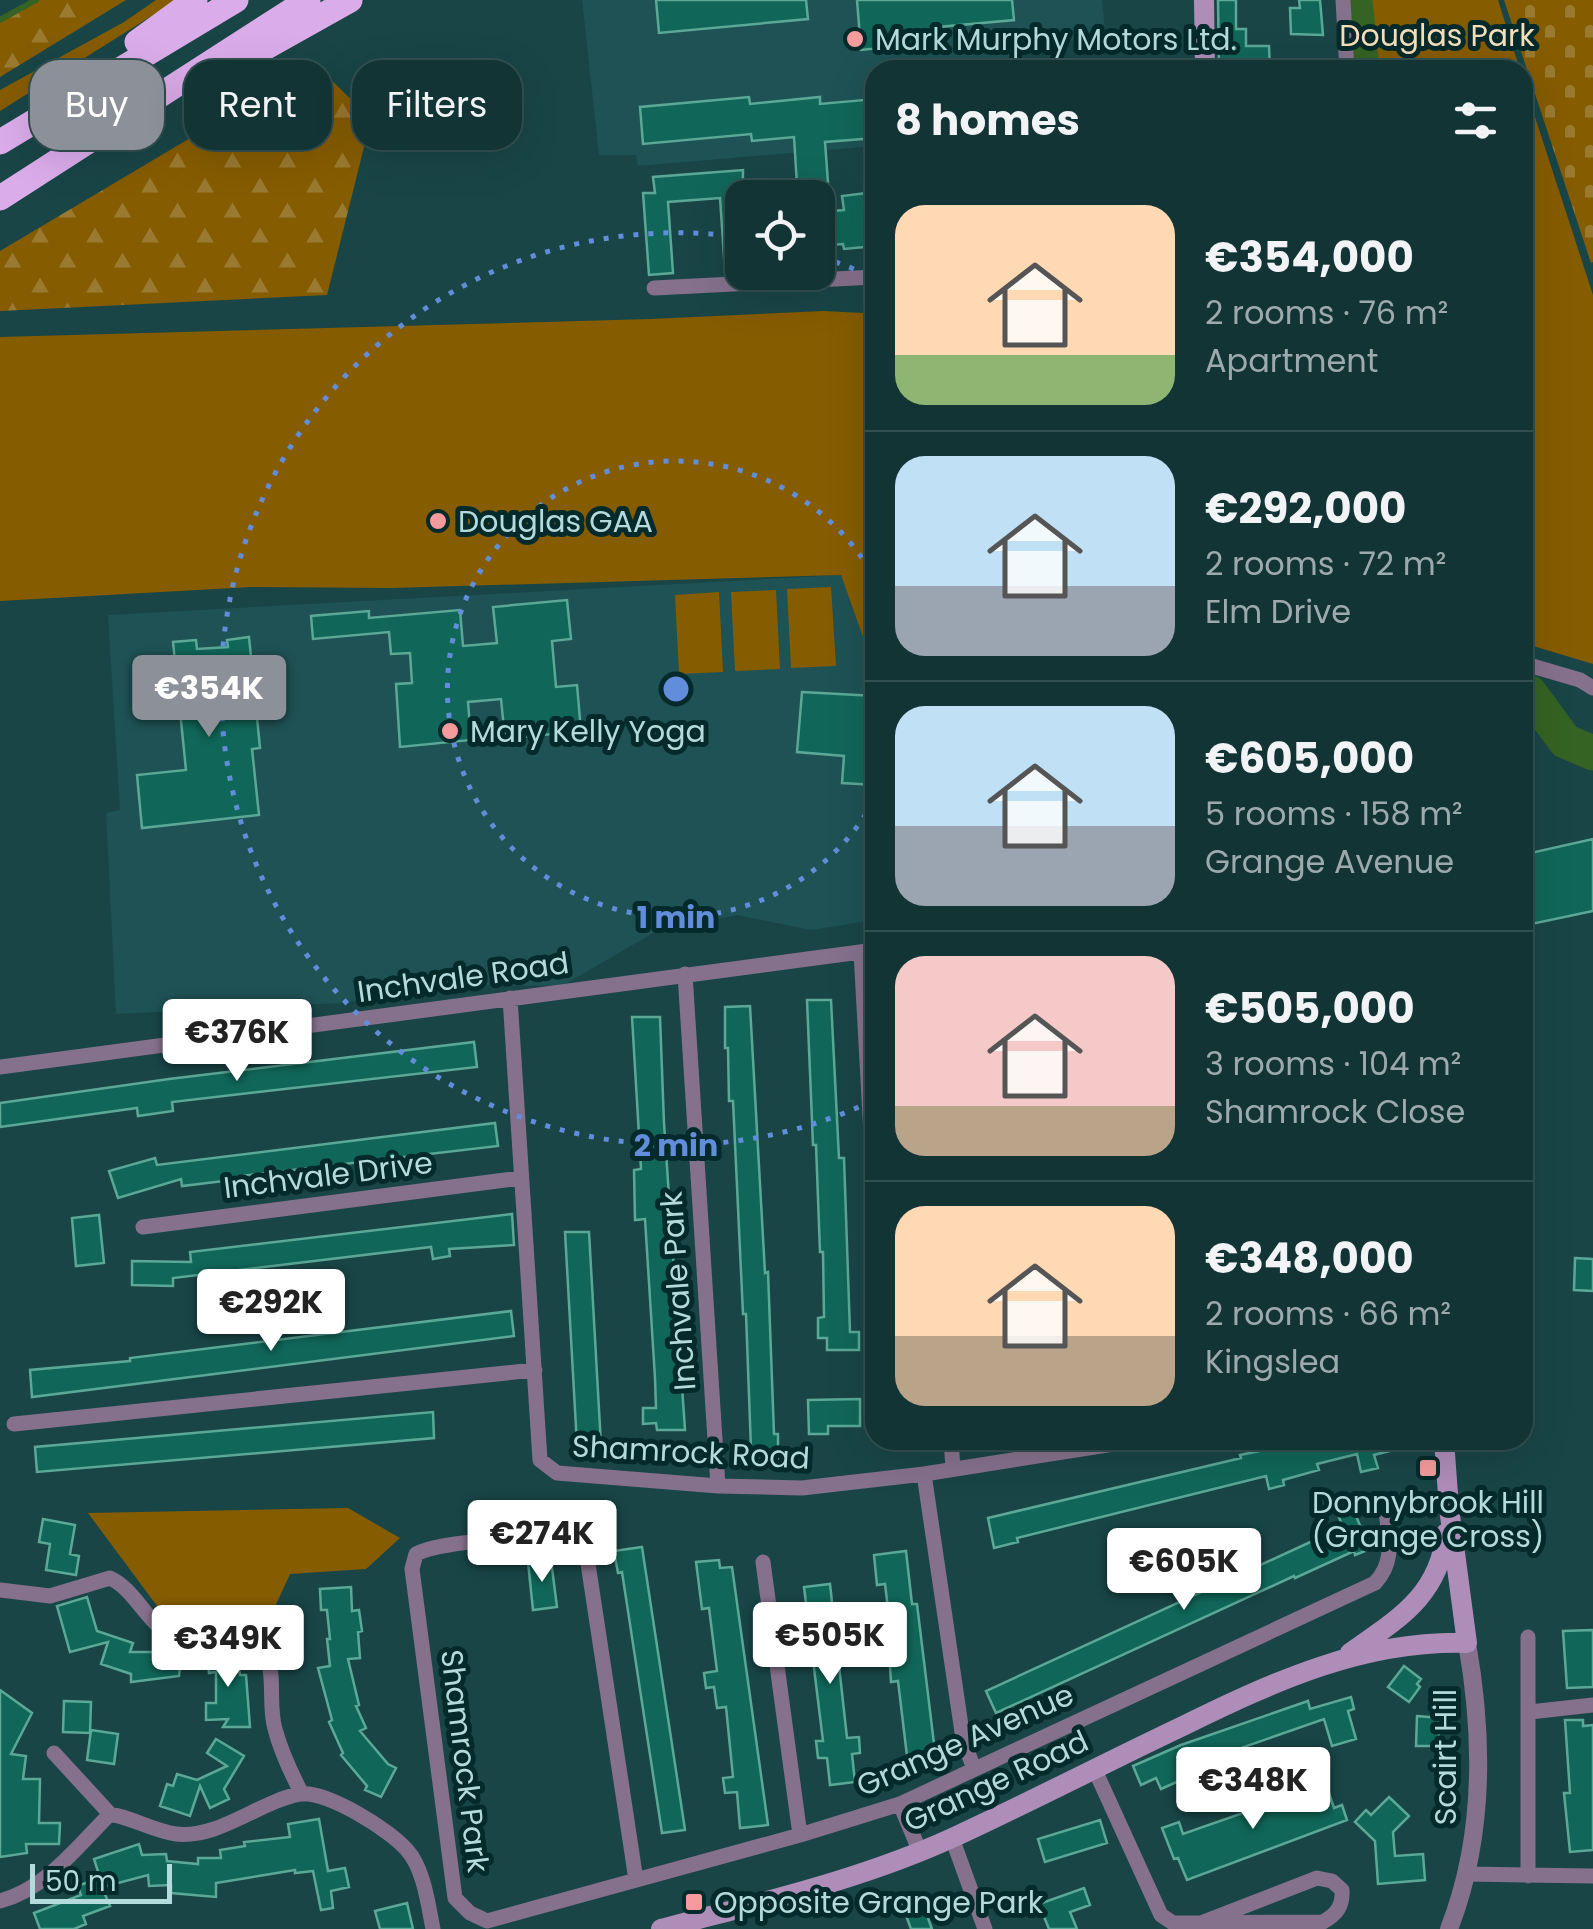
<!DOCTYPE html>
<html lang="en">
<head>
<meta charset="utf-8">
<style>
  body { margin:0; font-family:Poppins,sans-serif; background:#1c3c3d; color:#f1f3f6; height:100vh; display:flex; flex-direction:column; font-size:38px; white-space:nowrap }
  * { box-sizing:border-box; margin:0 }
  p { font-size:32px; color:#9daaad }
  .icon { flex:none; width:55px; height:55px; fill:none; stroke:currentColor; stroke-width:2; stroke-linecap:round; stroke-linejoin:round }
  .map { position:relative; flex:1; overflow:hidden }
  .panel { position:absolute; left:865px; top:60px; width:668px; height:1390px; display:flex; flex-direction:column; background:#133435; border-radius:30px; box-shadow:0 10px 40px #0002,0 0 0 2px #324f50 }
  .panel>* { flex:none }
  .hud { position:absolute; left:30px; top:60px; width:685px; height:90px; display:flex; gap:20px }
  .buttons { position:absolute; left:725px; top:180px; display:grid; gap:20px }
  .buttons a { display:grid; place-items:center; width:110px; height:110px; border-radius:20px; background:#133435; box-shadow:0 10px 40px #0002,0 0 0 2px #324f50; font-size:50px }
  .scale { position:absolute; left:30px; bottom:25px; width:142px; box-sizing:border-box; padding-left:10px; border:5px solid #b4dbdc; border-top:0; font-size:28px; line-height:35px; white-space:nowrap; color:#b4dbdc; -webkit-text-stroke:8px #052a2b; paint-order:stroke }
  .price { position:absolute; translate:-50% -85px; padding:0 22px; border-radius:10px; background:#fff; color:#222; font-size:32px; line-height:65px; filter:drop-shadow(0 2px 5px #0008) }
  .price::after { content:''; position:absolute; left:50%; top:60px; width:30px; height:22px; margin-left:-15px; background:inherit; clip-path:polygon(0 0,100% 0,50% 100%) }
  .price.active { background:#8c9099; color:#fff }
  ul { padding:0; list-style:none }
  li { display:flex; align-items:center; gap:30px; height:250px; padding:0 30px }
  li+li { border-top:2px solid #324f50 }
  li span { display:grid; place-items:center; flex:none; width:280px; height:200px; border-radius:30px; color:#555 }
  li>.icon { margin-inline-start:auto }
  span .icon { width:120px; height:120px; fill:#fffc; stroke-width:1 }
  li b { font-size:42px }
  h2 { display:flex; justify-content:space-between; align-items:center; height:120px; padding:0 30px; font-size:42px }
  .pill { padding:0 35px; border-radius:30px; background:#133435; box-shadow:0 10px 40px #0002,0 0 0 2px #324f50; font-size:35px; line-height:90px }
  .pill.active { background:#8c9099; color:#fff }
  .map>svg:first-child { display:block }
  .built { fill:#1e5254 }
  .green { fill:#865c00 }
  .forest { fill:url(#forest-firs) }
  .cemetery { fill:url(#cemetery-stones) }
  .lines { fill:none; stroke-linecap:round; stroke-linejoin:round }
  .stream { stroke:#356323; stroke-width:6 }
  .river { stroke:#356323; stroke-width:35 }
  .building { fill:#106759; stroke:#5ba897; stroke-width:2.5 }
  .minor { stroke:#86718c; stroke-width:15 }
  .tertiary { stroke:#86718c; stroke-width:18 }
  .secondary { stroke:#ae8db8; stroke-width:20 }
  .trunk { stroke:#dbacea; stroke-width:25 }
  .ring { fill:none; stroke:#618dda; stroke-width:5; stroke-dasharray:5 10 }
  .poi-dot { fill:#f59b9d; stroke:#052a2b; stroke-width:4 }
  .labels { text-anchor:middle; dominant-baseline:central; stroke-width:10; stroke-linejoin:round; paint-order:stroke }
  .park-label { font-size:30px; fill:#f6deb9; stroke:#052a2b }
  .poi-label { font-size:30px; fill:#b4dbdc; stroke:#052a2b; text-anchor:start }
  .street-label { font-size:30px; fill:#b4dbdc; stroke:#052a2b }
  .centre { fill:#618dda; stroke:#052a2b; stroke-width:5 }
  .ring-label { font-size:30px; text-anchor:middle; font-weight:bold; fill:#618dda; stroke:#052a2b; stroke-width:10; stroke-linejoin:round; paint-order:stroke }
</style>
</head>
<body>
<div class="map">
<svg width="1593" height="1929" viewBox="0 0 1593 1929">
  <defs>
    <pattern id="forest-firs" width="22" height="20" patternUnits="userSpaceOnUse" patternTransform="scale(2.5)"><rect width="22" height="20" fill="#865c00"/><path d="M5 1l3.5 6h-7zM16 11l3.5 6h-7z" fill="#9a7a31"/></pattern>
    <pattern id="cemetery-stones" width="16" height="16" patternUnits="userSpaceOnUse" patternTransform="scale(2.5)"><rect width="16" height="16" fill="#865c00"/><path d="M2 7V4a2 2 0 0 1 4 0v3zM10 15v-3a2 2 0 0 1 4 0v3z" fill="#9a7a31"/></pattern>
  </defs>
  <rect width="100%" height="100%" fill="#194547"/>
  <!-- built -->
  <path class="built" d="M582,0H1102L1106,40L1020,42L1018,70H875V146L638,166L636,155H599Z
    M841,575L875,671V920L811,930L737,915L655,932L562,986L436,984L342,1003L116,1014L106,813L120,810L108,615Z"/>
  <!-- green -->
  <path class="green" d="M156,0H177L0,111V90L124,22Z
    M1354,0H1498L1520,70H1362Z
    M1522,77L1593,295V664L1523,643Z
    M823,311L863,313L875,467V671L841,575L392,588L251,587L0,601V337L651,319Z
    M831,587L836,666L791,668L787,589Z
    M776,590L780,669L735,671L731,592Z
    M719,592L723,672L679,674L675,595Z
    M348,1508L400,1538L366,1569L290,1574L274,1609L166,1618L88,1513Z"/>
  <!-- forest -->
  <path class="forest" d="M30,0H126L0,77V19Z
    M315,64L371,119L327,295L0,311V251Z"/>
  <!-- cemetery -->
  <path class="cemetery" d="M1504,0H1593V262L1591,263Z"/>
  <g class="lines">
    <!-- stream -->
    <path class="stream" d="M0,20L36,0"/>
    <!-- river -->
    <path class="river" d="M1355,0L1362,70
      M1530,693L1565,741L1593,753"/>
  </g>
  <!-- building -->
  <path class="building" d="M656,0H806L808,19L659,33Z
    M857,0H1012L1014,20L939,27L940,42L861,50Z
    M1218,0H1236V29H1246V46H1269L1270,70H1219Z
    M1299,0H1320L1323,35L1291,34L1290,8H1300Z
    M749,97L750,104L820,97V104L875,99V138L825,142L828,182L797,185L794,137L752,141L751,134L643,144L640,107Z
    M743,170L742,270L725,271L720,198L668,202L673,273L649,275L643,193H655L653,177Z
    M875,192V246L844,249L843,244L818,246V212L844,210L842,196Z
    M567,600L571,639L552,641L556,687L577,685L581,731L505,739L501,699L468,702L471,740L400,747L396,684L412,683L410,653L391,654L389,632L313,639L311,616L369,611V618L460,610L463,646L497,643L493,607Z
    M249,637L260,748L252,749L259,815L142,828L137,775L186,770L173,642L196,640L197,649L228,647L227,640Z
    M802,692L875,696V785L842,783L844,756L797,752Z
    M1593,839V911L1522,926V855Z
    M807,1000H831L839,1158H844L850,1332H859V1350H827V1338H818V1318L824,1317L823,1252H820L816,1145H813Z
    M750,1006L765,1273L768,1272L774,1434H778V1460H753L751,1449L746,1314H743L733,1101H729L728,1048H725V1007Z
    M632,1017H660L664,1123L685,1430H657L656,1423L643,1424V1408H656L655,1378L645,1219L635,1220L634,1170L641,1169Z
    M474,1042L477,1067L172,1102L173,1111L138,1116L137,1108L0,1127V1103L169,1079Z
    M495,1123L498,1146L223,1178L224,1181L182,1186L181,1179L118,1198L109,1171L155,1158L157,1165Z
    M512,1214L514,1245L449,1249L450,1256L433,1259L431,1247L173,1278V1286L132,1285V1261L191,1262L190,1252Z
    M99,1215L104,1263L76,1266L72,1218Z
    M565,1232H589L601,1445H577Z
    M1575,1258L1593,1259V1291L1574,1290Z
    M511,1311L514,1336L32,1397L30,1370L130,1361V1358Z
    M860,1399V1426H828V1434H809L808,1400Z
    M433,1412L434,1438L37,1472L35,1447Z
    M1313,1440H1412L1413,1445L1374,1455L1378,1468L1361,1472L1357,1454L1317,1464L1319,1470L1283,1480L1284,1485L1269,1489L1266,1476L1017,1538L1018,1542L994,1548L988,1518L1241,1458L1240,1455Z
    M1353,1509L1370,1549L1355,1555L1354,1551L1295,1578L1294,1576L996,1713L986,1691L1343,1527L1338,1515Z
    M43,1519L75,1525L70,1554L79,1556L76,1575L46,1570L50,1544L39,1542Z
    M642,1547L685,1830L662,1833L622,1572L618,1573L614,1551Z
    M906,1551L912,1604H917L935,1752L907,1756L898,1681L891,1682L890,1666H895L885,1584L877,1585L874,1555Z
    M551,1560L557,1607L533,1610L528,1562Z
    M719,1560L720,1568L732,1567L768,1825L740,1828L737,1792L725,1793L723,1778L733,1777L726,1707L717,1708L714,1687L706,1688L704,1673L717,1671L709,1608L702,1609L696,1562Z
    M830,1584L847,1738L859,1737L860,1753L852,1754L855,1782L830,1785L827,1758H818L816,1741H823L804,1587Z
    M351,1587L352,1611L359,1610L362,1631L358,1632L360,1658L348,1659L359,1705L356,1706L366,1728L360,1731L388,1764L396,1768L381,1797L365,1790L367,1786L341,1755L343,1753L329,1722L332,1720L318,1668L330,1666L327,1639H330L327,1610H321L320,1589Z
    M87,1597L97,1631L133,1643L130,1652H153V1656L181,1659L179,1676L131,1682V1674L101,1664L108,1642L70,1652L57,1606Z
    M1593,1630V1687L1567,1688L1563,1631Z
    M236,1649L240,1675H246L250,1727H223L228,1719L206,1720V1703H216V1672L209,1673L206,1652Z
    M1404,1666L1421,1679L1417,1684L1420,1687L1409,1702L1388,1687Z
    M0,1690L32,1713L11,1754L26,1756L23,1779H40L39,1823H60L59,1844H26L27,1853L0,1857Z
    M1351,1697L1354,1709L1348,1711L1356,1739L1332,1746L1324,1719L1184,1768L1178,1772L1181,1780L1161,1789L1156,1778L1141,1785L1133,1766L1181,1745L1308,1701L1310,1709Z
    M64,1701L91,1702L90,1733L63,1732Z
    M1417,1716L1440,1718L1438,1746H1416Z
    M1565,1720H1583V1726L1593,1725V1850L1570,1852L1564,1793H1570Z
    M91,1730L118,1734L114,1764L87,1760Z
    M216,1739L244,1756L224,1789L229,1799L210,1808L200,1786L190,1816L160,1806L167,1784L173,1786L177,1774L197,1780L227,1766L207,1753Z
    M1326,1784L1334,1808L1342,1805L1347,1820L1187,1880L1178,1858L1174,1859L1162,1828L1179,1822L1183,1834Z
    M1389,1797L1409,1816L1393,1832L1395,1856L1423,1854L1425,1880L1378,1884L1375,1841L1355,1822L1366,1810L1371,1815Z
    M319,1819L328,1871L345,1868L349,1887L331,1891L333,1908L321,1910L313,1871L295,1873V1870L216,1883V1897L171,1893V1885L149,1886L148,1875L103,1887L94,1859L139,1844L142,1855L166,1854L167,1861L198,1864V1858H221L220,1850L245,1846L244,1842L290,1837L288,1824Z
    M1100,1820L1107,1843L1045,1862L1038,1839Z
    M98,1878L110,1906L83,1916L86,1924L74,1929H40L34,1913L81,1895L78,1886Z
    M1084,1888L1090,1905L1070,1912L1077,1929H1049L1039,1904Z
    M920,1895L928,1918L932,1929H911L901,1902Z
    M407,1903L413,1929H380L375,1911Z"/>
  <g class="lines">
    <!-- minor -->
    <path class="minor" d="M1343,0L1347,70
      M654,288L875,277
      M1522,663L1580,680L1593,688
      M861,952L875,1207
      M685,974L718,1486
      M510,998L540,1460L557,1473L718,1486L802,1488L924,1474L1139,1440
      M0,1067L875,950
      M143,1227L521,1178
      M14,1424L535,1370
      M951,1440L953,1468
      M924,1474L963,1739L974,1769
      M763,1562L800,1835
      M0,1590L50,1596L110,1578C136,1590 148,1626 172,1634C195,1642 219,1627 242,1635C285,1650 265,1695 275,1729C281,1752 291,1773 302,1794
      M1528,1637V1876
      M1530,1712L1593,1705
      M54,1753L110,1814
      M1094,1768L1161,1915L1173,1923L1323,1922C1337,1914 1343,1906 1342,1890L1332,1881L1317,1878L1201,1923
      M900,1804L920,1852
      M952,1838L985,1929
      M1467,1874L1593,1876
      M636,1880L587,1557L579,1544C549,1536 442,1539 416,1554L412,1569L455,1898L470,1913L487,1921L800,1835L900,1804L1375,1583C1395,1562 1389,1539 1386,1511
      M0,1901C46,1889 78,1846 110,1814C133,1818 154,1831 176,1834C219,1839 260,1801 300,1794C326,1790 390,1830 407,1850C424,1869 428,1904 433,1929"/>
    <!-- tertiary -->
    <path class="tertiary" d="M1449,1929C1485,1837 1484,1739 1467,1643"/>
    <!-- secondary -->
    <path class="secondary" d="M1204,0L1205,70
      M1350,1653C1398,1619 1439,1596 1446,1533
      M661,1929C758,1903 860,1880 952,1838C1030,1802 1107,1762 1185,1725C1275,1681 1364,1640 1467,1643L1449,1508L1444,1440"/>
    <!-- trunk -->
    <path class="trunk" d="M137,42L195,0
      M245,59L350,0
      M0,142L236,0
      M0,198L308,0"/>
  </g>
  <!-- distance rings -->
  <g class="ring">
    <path d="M874 801A228 228 0 1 1 874 577"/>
    <path d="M872 1101A456 456 0 1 1 739 237M821 257A456 456 0 0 1 872 277"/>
  </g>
  <!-- markers -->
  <g class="poi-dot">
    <circle cx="855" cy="39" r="10"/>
    <circle cx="438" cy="521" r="10"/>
    <circle cx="450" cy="731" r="10"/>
    <rect x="1418" y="1458" width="20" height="20" rx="5"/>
    <rect x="684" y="1892" width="20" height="20" rx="5"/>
  </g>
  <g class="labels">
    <!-- park labels -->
    <g class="park-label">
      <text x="1437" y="35">Douglas Park</text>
    </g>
    <!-- poi labels -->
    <g class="poi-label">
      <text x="875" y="39">Mark Murphy Motors Ltd.</text>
      <text x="458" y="521">Douglas GAA</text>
      <text x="470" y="731">Mary Kelly Yoga</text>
      <text x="1428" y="1502" text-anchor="middle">Donnybrook Hill<tspan x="1428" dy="34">(Grange Cross)</tspan></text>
      <text x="714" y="1902">Opposite Grange Park</text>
    </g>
    <!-- street labels -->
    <g class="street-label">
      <text transform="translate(463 977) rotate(-8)">Inchvale Road</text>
      <text transform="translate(328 1175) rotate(-7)">Inchvale Drive</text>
      <text transform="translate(678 1291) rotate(-94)">Inchvale Park</text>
      <text transform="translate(691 1452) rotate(3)">Shamrock Road</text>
      <text transform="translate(965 1740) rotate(-24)">Grange Avenue</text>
      <text transform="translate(1445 1757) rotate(-90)">Scairt Hill</text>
      <text transform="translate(465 1761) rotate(83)">Shamrock Park</text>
      <text transform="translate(996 1781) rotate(-25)">Grange Road</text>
    </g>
  </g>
  <circle cx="676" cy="689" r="15" class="centre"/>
  <g class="ring-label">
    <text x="676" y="928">1 min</text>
    <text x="676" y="1156">2 min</text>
  </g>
</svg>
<div class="buttons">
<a><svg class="icon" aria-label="locate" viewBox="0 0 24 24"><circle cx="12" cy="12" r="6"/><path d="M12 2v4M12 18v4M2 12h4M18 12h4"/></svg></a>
</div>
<div class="scale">50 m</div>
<b class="price active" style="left:209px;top:740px">€354K</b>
<b class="price" style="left:237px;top:1084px">€376K</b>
<b class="price" style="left:271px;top:1354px">€292K</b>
<b class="price" style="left:542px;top:1585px">€274K</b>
<b class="price" style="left:1184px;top:1613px">€605K</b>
<b class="price" style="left:830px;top:1687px">€505K</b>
<b class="price" style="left:228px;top:1690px">€349K</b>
<b class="price" style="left:1253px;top:1832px">€348K</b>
<div class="hud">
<a class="pill active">Buy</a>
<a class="pill">Rent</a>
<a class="pill">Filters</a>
</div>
<section class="panel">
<h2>8 homes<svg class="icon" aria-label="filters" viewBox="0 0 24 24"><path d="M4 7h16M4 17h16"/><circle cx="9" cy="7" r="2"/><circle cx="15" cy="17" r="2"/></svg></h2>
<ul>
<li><span style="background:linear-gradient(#ffd9b3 75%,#8fb573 0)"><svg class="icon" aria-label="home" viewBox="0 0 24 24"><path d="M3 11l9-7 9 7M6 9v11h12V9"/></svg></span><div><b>€354,000</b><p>2 rooms · 76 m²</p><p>Apartment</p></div></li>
<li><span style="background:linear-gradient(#bfe0f5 65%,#9aa5b1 0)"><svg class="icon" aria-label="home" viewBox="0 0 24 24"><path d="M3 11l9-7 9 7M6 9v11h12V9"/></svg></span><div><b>€292,000</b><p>2 rooms · 72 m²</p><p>Elm Drive</p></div></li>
<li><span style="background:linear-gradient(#bfe0f5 60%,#9aa5b1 0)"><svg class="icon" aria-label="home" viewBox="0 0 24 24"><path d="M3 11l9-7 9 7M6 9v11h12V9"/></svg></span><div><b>€605,000</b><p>5 rooms · 158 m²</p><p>Grange Avenue</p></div></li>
<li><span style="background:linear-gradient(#f6c9c9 75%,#b9a48a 0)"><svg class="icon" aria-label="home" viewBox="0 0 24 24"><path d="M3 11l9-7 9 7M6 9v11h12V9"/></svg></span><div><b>€505,000</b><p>3 rooms · 104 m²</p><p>Shamrock Close</p></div></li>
<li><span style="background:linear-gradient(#ffd9b3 65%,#b9a48a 0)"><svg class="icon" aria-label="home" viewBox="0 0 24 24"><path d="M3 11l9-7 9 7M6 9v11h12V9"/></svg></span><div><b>€348,000</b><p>2 rooms · 66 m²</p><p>Kingslea</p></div></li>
</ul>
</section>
</div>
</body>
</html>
